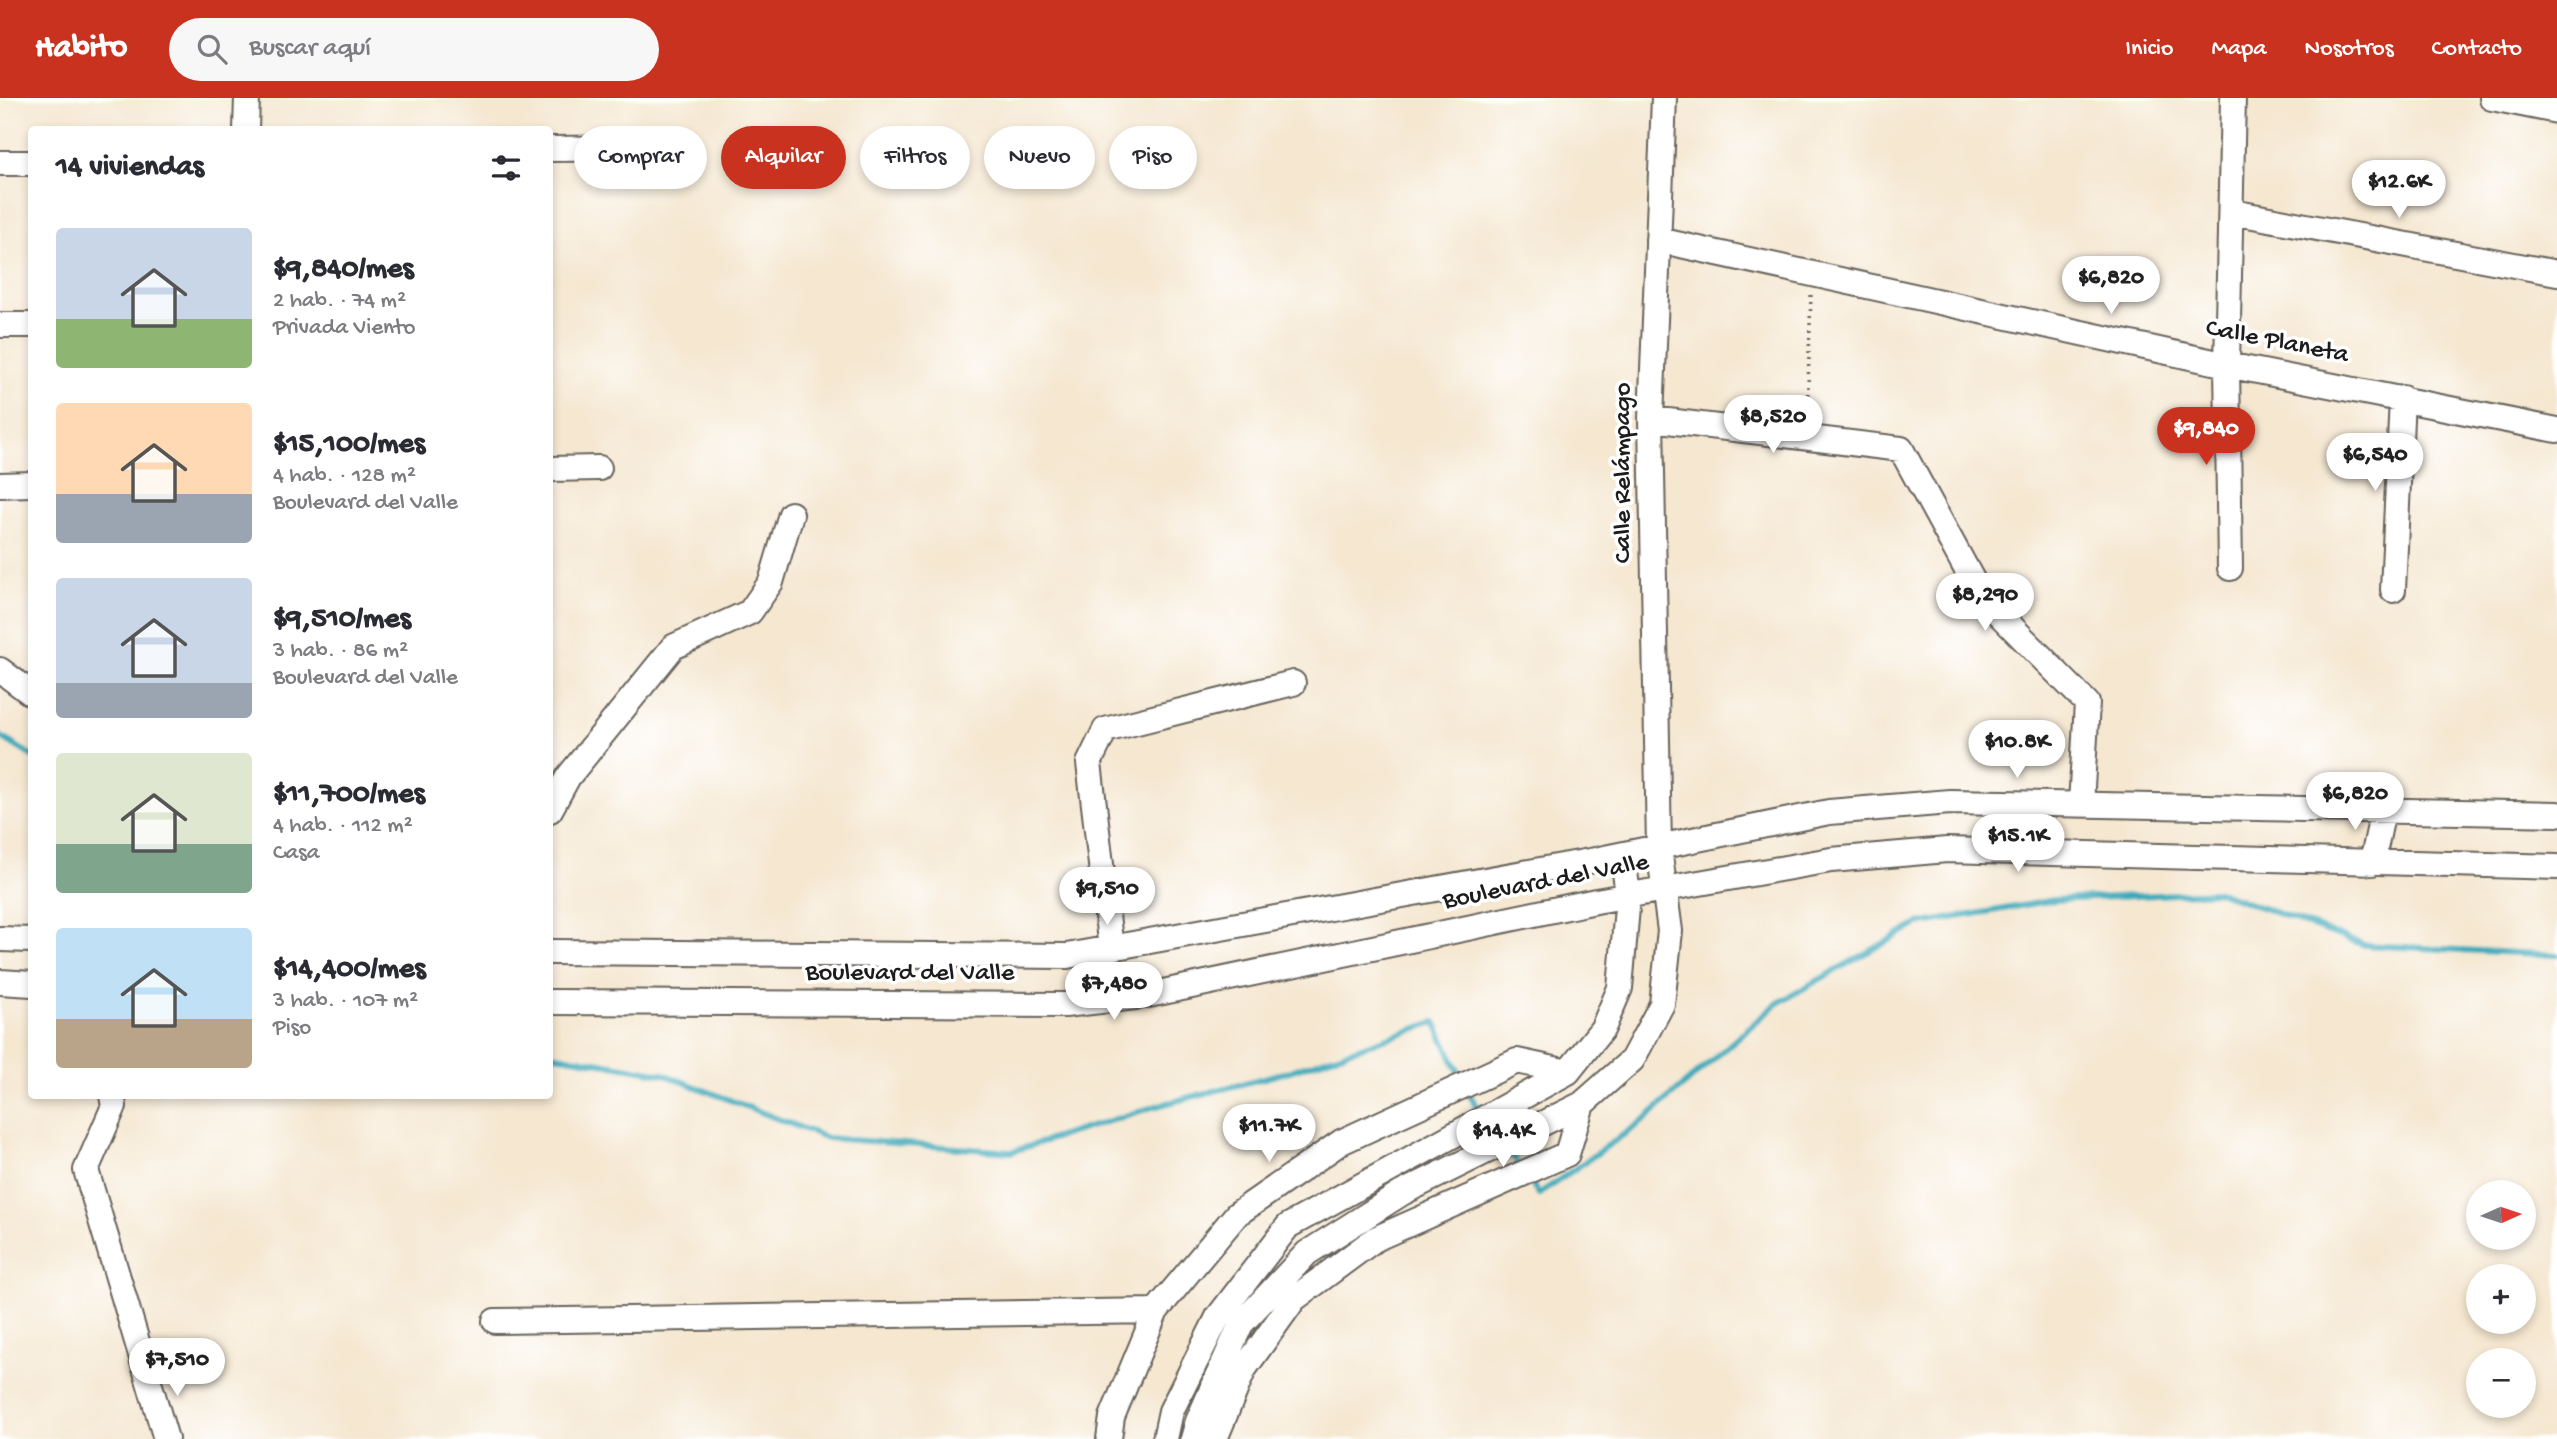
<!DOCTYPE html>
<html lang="es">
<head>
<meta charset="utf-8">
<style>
  body { margin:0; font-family:"Gochi Hand",sans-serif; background:#f7f7f7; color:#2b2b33; height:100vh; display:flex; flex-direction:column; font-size:26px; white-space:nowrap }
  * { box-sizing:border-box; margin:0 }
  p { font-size:23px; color:#7c7c81 }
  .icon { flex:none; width:38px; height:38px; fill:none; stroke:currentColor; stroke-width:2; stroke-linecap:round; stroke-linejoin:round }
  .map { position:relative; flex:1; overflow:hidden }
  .details { position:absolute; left:28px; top:28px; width:525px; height:973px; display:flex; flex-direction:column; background:#fff; border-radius:7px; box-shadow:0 4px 10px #0003 }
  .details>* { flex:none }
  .guide { position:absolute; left:574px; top:28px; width:665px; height:63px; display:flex; gap:14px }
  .needle { width:46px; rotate:87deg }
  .controls { position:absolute; left:2466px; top:1082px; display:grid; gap:14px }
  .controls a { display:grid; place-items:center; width:70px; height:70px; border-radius:50%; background:#fff; box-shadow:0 4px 10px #0003; font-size:35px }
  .price { position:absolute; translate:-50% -60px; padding:0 16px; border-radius:24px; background:#fff; color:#222; font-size:23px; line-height:46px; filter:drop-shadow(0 2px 4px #0008) }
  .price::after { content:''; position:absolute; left:50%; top:42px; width:21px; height:16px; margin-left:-10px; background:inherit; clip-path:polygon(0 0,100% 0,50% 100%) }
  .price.selected { background:#c8321e; color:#fff }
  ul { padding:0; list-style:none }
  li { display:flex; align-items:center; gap:21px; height:175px; padding:0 28px }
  li span { display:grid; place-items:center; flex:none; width:196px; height:140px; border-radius:7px; color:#555 }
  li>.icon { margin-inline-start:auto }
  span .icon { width:84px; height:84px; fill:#fffc; stroke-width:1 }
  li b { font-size:30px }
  h2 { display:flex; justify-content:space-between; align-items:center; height:84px; padding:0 28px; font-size:30px }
  .pill { padding:0 24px; border-radius:32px; background:#fff; box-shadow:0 4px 10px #0003; font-size:24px; line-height:63px }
  .pill.selected { background:#c8321e; color:#fff }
  header { display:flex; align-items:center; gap:42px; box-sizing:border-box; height:98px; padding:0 35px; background:#c8321e; color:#fff }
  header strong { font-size:33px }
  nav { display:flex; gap:38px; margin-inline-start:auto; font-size:24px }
  .search { width:490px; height:63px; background:#f7f7f7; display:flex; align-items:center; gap:18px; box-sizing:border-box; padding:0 24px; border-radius:38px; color:#7c7c81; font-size:26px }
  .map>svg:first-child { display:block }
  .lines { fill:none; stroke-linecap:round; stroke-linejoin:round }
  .stream { stroke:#3caabb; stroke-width:6 }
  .minor-casing { stroke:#68635b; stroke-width:28 }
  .path { stroke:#68635b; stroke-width:3.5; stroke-dasharray:2 5; stroke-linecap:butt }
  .minor { stroke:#fff; stroke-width:24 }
  .labels { text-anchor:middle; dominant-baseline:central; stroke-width:7; stroke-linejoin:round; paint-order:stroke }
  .street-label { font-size:26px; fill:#1c1c1c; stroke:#fff }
</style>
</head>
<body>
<header>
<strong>Habito</strong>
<div class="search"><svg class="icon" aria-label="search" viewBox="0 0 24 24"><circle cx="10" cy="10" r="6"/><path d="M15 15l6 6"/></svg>Buscar aquí</div>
<nav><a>Inicio</a><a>Mapa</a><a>Nosotros</a><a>Contacto</a></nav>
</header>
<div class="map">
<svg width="2557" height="1341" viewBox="0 0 2557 1341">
  <rect width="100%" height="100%" fill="#fff"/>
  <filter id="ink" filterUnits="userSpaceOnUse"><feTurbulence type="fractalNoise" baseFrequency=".0143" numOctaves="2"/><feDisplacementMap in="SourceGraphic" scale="14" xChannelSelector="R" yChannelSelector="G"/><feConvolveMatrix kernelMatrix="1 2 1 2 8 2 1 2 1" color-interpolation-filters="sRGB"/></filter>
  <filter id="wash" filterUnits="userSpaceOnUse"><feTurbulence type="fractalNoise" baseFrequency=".00686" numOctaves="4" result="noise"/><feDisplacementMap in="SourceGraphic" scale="28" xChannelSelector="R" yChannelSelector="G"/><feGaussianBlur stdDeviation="1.57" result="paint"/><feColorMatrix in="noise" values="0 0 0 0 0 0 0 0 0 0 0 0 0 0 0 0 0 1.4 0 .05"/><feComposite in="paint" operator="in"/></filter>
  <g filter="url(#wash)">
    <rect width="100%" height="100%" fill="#f5e7d0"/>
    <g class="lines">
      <!-- stream -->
      <path class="stream" d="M0,638L32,658
        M550,956L663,976L827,1040L1011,1054L1153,1009L1287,974L1435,924L1463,983
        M1467,993L1482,1016
        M1507,1050L1521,1070
        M1527,1079L1539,1096L1643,1023L1776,906L1918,826L2054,802L2219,794L2364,847L2557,857"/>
    </g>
  </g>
  <g filter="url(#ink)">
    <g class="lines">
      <defs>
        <path id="minor" d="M2492,0L2557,13
          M246,32L247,0
          M550,51L641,50
          M0,65H32
          M2232,114L2557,175
          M1658,142L2227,267L2557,332
          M0,227H32
          M1651,321L1901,351L1981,498L2087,605L2081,706
          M550,371L599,370
          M0,387L32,386
          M2230,470L2227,267L2233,0
          M2393,492L2402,300
          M0,572L32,596
          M550,712L568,679L673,549L750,514L771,484L791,416
          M2372,765L2383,713
          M0,841L32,842
          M1111,851L1089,665L1105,632L1293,585
          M550,854L1067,858L1595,762L1829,714L1950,704L2557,716
          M0,884L32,886
          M550,904L1065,907L1144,898L1596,803L1831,762L1947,752L2557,769
          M112,998L114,1008L86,1072L166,1341
          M495,1223L1156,1213
          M1109,1341L1112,1319L1156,1213L1237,1116L1341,1044L1517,963L1568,974
          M1165,1341L1171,1313L1218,1219L1288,1128L1568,974L1603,930L1620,890L1628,798L1623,757
          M1193,1341L1198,1323L1241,1226L1307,1155L1402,1095L1582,1006L1632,962L1662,906L1670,833L1659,750L1651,321L1664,0
          M1215,1341L1244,1271L1294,1201L1375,1141L1567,1056L1582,1006"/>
      </defs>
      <!-- minor casing -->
      <use href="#minor" class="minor-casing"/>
      <!-- path -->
      <path class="path" d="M1807,318L1811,197"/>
      <!-- minor -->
      <use href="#minor" class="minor"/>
    </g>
  </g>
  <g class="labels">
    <!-- street labels -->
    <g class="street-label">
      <text transform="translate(2277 245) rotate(11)">Calle Planeta</text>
      <text transform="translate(1624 375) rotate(-90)">Calle Relámpago</text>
      <text transform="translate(1546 785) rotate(-11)">Boulevard del Valle</text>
      <text x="910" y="876">Boulevard del Valle</text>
    </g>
  </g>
</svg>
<div class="controls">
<a><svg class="needle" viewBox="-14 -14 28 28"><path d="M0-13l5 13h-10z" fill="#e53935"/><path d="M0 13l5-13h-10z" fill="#7c7c81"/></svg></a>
<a>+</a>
<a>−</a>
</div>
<b class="price" style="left:2399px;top:122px">$12.6K</b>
<b class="price" style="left:2111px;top:218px">$6,820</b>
<b class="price" style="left:1773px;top:357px">$8,520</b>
<b class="price selected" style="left:2206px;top:369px">$9,840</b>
<b class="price" style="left:2375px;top:395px">$6,540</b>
<b class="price" style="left:1985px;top:535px">$8,290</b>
<b class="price" style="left:2017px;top:682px">$10.8K</b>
<b class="price" style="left:2355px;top:734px">$6,820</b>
<b class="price" style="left:2018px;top:776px">$15.1K</b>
<b class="price" style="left:1107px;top:829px">$9,510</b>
<b class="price" style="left:1114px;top:924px">$7,480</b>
<b class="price" style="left:1269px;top:1066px">$11.7K</b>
<b class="price" style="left:1503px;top:1071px">$14.4K</b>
<b class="price" style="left:177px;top:1300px">$7,510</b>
<div class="guide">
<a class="pill">Comprar</a>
<a class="pill selected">Alquilar</a>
<a class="pill">Filtros</a>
<a class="pill">Nuevo</a>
<a class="pill">Piso</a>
</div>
<section class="details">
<h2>14 viviendas<svg class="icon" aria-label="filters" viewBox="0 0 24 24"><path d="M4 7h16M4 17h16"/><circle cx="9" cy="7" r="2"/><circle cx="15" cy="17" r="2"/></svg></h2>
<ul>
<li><span style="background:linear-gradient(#c9d6e8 65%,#8fb573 0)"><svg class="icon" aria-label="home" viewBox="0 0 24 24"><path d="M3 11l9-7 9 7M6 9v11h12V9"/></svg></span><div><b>$9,840/mes</b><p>2 hab. · 74 m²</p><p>Privada Viento</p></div></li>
<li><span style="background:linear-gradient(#ffd9b3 65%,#9aa5b1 0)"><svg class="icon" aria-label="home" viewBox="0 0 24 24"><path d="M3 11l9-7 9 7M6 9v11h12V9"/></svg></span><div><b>$15,100/mes</b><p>4 hab. · 128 m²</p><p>Boulevard del Valle</p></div></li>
<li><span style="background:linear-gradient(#c9d6e8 75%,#9aa5b1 0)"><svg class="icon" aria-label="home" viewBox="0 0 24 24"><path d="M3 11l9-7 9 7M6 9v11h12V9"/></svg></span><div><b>$9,510/mes</b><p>3 hab. · 86 m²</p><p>Boulevard del Valle</p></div></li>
<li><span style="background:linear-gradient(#dfe7d0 65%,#7fa58c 0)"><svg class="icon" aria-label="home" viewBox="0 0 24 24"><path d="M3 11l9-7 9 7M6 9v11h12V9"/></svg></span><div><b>$11,700/mes</b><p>4 hab. · 112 m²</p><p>Casa</p></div></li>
<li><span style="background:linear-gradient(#bfe0f5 65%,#b9a48a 0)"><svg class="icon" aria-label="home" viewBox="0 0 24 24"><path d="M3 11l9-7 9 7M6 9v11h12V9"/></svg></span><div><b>$14,400/mes</b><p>3 hab. · 107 m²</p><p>Piso</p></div></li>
</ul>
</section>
</div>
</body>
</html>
